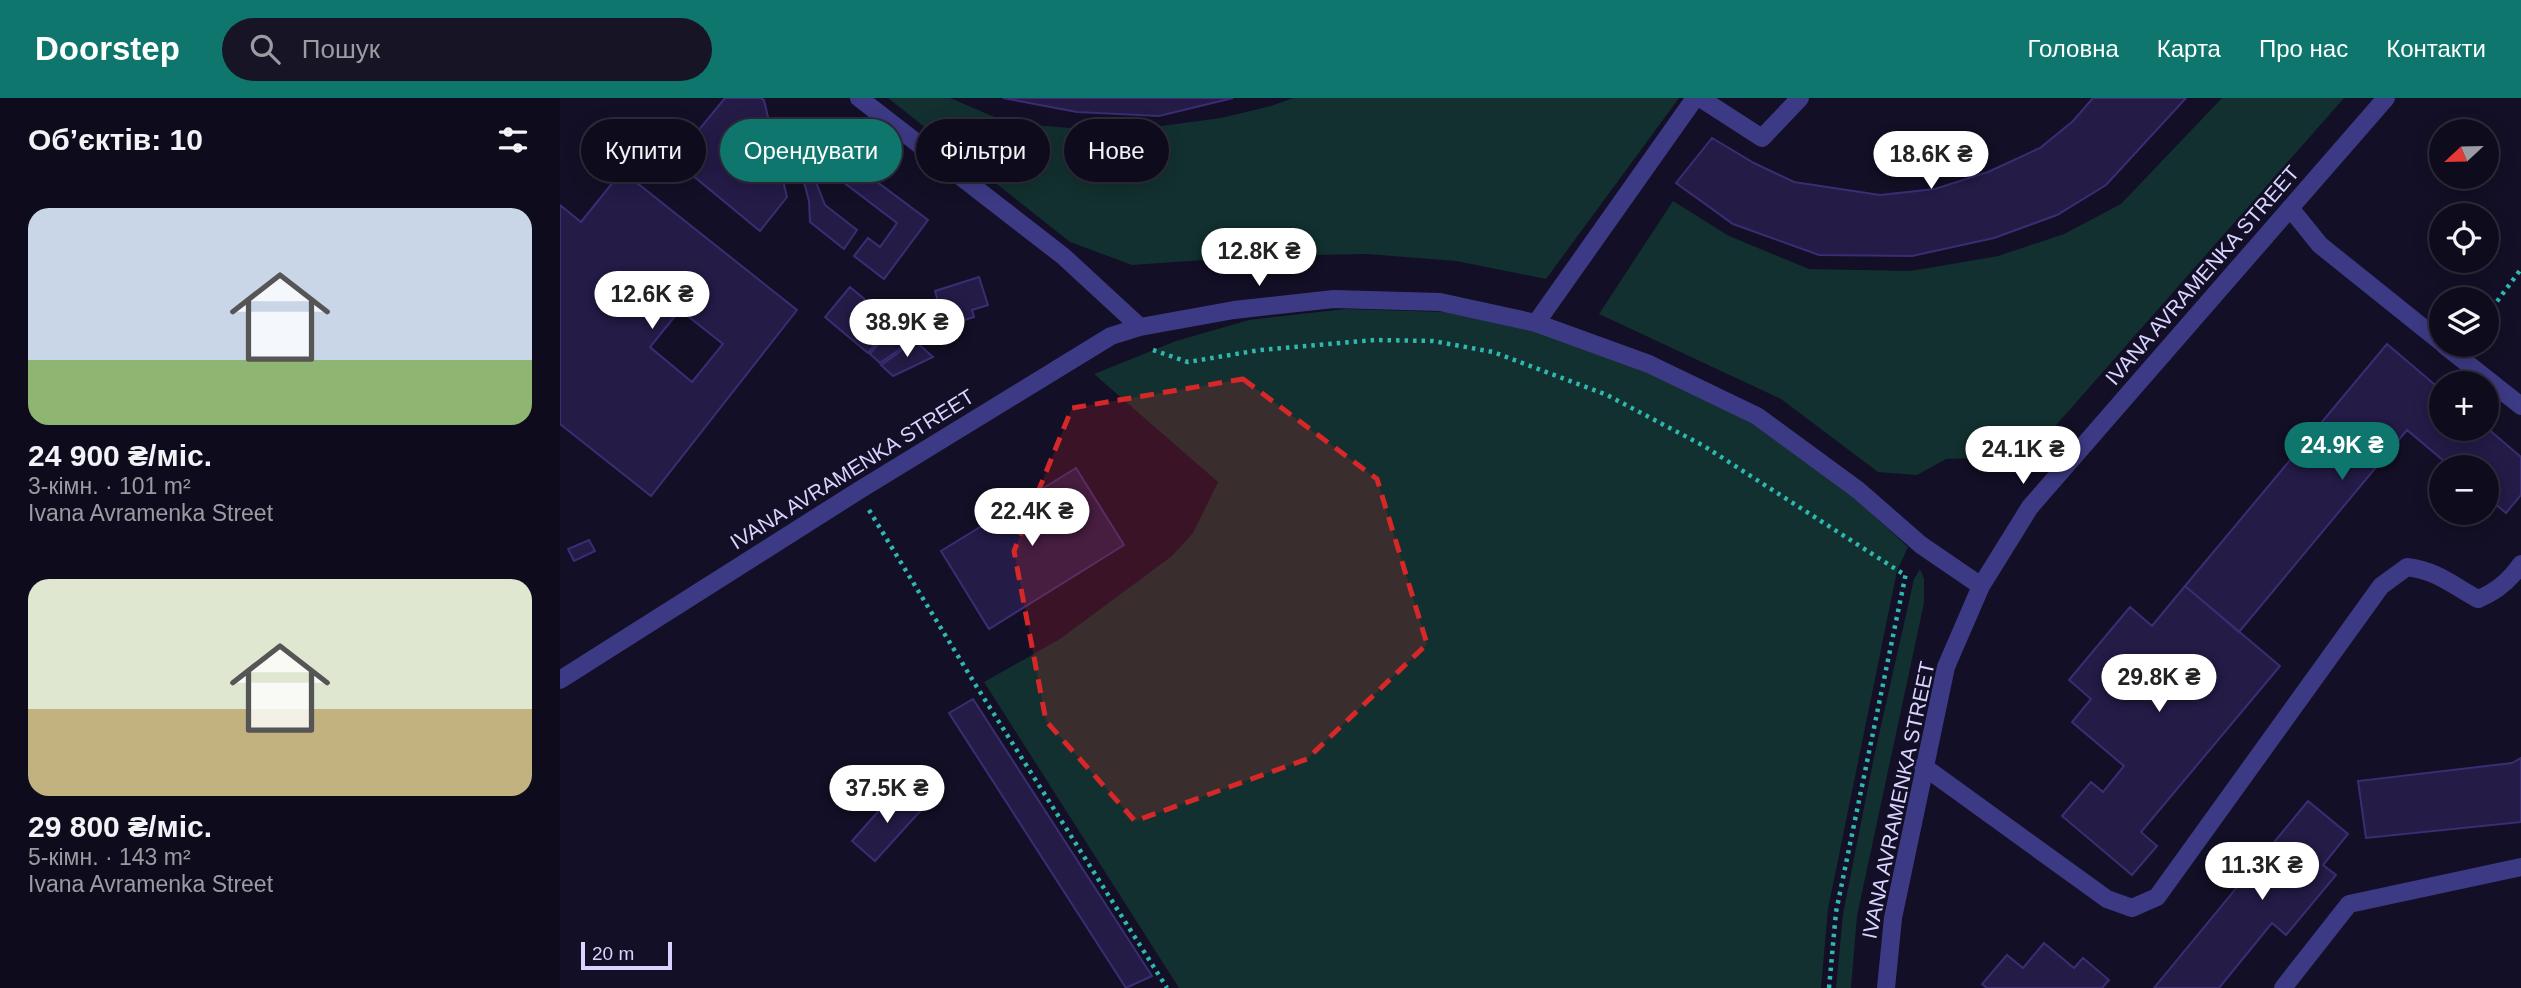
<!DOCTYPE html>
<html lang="uk">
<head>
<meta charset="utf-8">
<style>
  body { margin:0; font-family:Helvetica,sans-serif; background:#171425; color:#f1f3f6; height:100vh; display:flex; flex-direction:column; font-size:26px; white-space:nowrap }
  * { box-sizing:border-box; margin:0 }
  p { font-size:23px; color:#9b9ba3 }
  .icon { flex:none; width:38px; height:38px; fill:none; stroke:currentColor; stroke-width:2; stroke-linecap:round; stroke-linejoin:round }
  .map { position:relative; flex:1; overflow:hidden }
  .drawer { display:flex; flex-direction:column; background:#0e0b1c; width:560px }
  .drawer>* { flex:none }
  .banner { position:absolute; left:21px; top:21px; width:665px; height:63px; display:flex; gap:14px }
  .needle { width:46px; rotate:248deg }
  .tools { position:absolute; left:1869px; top:21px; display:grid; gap:14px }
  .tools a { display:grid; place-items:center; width:70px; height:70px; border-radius:50%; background:#0e0b1c; box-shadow:0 4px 18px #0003,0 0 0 2px #2e2b3b; font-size:35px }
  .scale { position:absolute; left:21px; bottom:18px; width:91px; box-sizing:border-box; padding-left:7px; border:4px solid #d9d4ff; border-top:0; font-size:19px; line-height:24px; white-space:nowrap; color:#d9d4ff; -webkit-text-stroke:5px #130f26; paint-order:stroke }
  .price { position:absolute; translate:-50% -60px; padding:0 16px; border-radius:24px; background:#fff; color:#222; font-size:23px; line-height:46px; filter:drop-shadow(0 2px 4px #0008) }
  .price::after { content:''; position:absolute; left:50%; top:42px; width:21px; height:16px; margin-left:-10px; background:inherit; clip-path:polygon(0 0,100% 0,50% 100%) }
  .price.selected { background:#0f766e; color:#fff }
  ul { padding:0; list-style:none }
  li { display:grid; align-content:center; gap:14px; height:371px; padding:0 28px }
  li span { display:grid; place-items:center; height:217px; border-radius:21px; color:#555 }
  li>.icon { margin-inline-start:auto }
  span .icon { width:126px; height:126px; fill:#fffc; stroke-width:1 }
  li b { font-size:30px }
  h2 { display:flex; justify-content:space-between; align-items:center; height:84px; padding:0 28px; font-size:30px }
  .tag { padding:0 24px; border-radius:32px; background:#0e0b1c; box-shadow:0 4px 18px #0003,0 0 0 2px #2e2b3b; font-size:24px; line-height:63px }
  .tag.selected { background:#0f766e; color:#fff }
  header { display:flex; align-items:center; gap:42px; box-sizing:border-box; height:98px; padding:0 35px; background:#0f766e; color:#fff }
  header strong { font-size:33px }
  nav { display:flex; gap:38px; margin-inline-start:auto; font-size:24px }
  .search { width:490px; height:63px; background:#171425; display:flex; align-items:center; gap:18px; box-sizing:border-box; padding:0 24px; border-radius:38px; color:#9b9ba3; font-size:26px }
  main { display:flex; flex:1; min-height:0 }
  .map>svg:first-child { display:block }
  .green { fill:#12302f }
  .building { fill:#241b47; stroke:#3b2d73; stroke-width:2; fill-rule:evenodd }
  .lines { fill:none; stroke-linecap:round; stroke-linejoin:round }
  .path { stroke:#2fb8b0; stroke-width:4.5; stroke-dasharray:3.5 5; stroke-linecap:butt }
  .minor { stroke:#3d3a85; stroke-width:18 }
  .marked { fill:#d62828; fill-opacity:0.2; stroke:#d62828; stroke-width:5; stroke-dasharray:14 9; stroke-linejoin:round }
  .labels { text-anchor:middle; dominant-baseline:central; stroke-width:5; stroke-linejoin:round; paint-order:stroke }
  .street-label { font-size:21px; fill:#d9d4ff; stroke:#130f26 }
</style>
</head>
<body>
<header>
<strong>Doorstep</strong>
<div class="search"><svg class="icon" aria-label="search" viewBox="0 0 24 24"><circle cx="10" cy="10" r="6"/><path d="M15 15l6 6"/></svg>Пошук</div>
<nav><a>Головна</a><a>Карта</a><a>Про нас</a><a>Контакти</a></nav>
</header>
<main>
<section class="drawer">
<h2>Об’єктів: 10<svg class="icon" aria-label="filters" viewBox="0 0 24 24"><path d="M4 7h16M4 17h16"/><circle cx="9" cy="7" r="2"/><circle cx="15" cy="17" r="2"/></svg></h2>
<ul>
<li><span style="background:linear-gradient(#c9d6e8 70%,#8fb573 0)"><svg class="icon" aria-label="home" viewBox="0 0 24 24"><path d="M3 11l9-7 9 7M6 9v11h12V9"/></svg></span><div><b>24 900 ₴/міс.</b><p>3-кімн. · 101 m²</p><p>Ivana Avramenka Street</p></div></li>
<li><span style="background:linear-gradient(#dfe7d0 60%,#c2b280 0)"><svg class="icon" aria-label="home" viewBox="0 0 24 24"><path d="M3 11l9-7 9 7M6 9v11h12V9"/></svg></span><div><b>29 800 ₴/міс.</b><p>5-кімн. · 143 m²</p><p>Ivana Avramenka Street</p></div></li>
</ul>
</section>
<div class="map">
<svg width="1961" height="890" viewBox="0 0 1961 890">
  <rect width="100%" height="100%" fill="#130f26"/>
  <!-- green -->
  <path class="green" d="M328,0H390L437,20L474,27L557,34L661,20L711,8L733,0H1119L986,181L896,163L807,156L702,158L572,167L510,144Z
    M1662,0H1784L1476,350L1444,364L1410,360L1386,361L1357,377L1318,374L1221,301L1039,216L1113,103L1169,138L1249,171L1351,173L1438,158L1504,136L1561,106Z
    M785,211L886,214L977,234L1087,274L1191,324L1289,395L1348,449L1337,473L1268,811L1261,890H619L424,584L500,541L612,458L633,435L658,384L534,276L616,243L689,222Z
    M1360,471L1364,481V505L1297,818L1291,890H1276L1283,816L1314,659L1354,481Z"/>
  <!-- building -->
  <path class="building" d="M165,0H201L204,2L227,99L200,133L114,62Z
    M443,0H673L599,18L517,14Z
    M1533,0H1626L1546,87L1497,117L1434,140L1352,158L1259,157L1173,126L1116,85L1152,40L1194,65L1234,84L1320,97L1375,91L1428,74L1480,50L1513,23Z
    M249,33L368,122L324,181L294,158L308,140L320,149L337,125L258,65L252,74L265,107L297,132L284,151L250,124L249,103L235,50Z
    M62,73L237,212L91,398L0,326V107L21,124ZM120,212L163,246L132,284L90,249Z
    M419,179L428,207L412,212L414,219L401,223L398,216L383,221L375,193Z
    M290,189L333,225L308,255L265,219Z
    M334,227L353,242L320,265L310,256Z
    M355,243L373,259L333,278L321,267Z
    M1827,246L1881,292V331L1927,330L1961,359V397L1946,415L1927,399V369H1891L1847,332L1679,534L1625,488Z
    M516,370L564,447L429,531L381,453Z
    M29,442L35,453L14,463L8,451Z
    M1625,488L1720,568L1581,734L1597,748L1572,777L1502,718L1531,684L1543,694L1564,668L1512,624L1531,601L1509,582L1570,509L1592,528Z
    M413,601L592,878L566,890L389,615Z
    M1961,660V724L1806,740L1798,683L1952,665Z
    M339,690L362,711L315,763L292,743Z
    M1748,703L1788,736L1763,767L1776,777L1726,837L1712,825L1659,890H1594Z
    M1484,845L1514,870L1523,860L1549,882L1542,890H1427L1422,886L1447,857L1463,870Z"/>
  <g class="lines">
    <!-- path -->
    <path class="path" d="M1927,217L1961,171
      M593,252L628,264L700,252L815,242L873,243L933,254L1047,297L1144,348L1345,477
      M309,412L415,586L607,890
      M1269,890L1276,814L1346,475"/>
    <!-- minor -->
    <path class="minor" d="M299,0L503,158L580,229
      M1140,0L1202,40L1240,0
      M1730,110L1760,147L1881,244
      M976,225L1135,0
      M1884,247L1961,308
      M0,582L298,393L551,238L580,229L674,212L774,201L880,204L976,225L1089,266L1197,318L1298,392L1361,447L1421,488
      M1363,668L1547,801L1572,810L1597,799L1821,488L1847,469C1878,473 1892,487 1918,501C1936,494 1950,482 1961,466
      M1326,890L1333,820L1386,569L1421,488L1470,409L1826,0
      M1723,890L1789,806L1961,769"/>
  </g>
  <!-- marked area -->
  <path class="marked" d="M683,281L817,381L867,546L747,661L575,723L486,623L454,453L512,310Z"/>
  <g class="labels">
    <!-- street labels -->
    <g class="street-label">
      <text transform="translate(1642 177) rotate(-49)">IVANA AVRAMENKA STREET</text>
      <text transform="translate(292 371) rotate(-32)">IVANA AVRAMENKA STREET</text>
      <text transform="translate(1338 702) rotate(-78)">IVANA AVRAMENKA STREET</text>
    </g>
  </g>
</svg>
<div class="tools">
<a><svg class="needle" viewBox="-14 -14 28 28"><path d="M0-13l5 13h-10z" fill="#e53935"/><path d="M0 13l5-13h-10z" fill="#9b9ba3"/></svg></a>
<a><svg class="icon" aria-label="locate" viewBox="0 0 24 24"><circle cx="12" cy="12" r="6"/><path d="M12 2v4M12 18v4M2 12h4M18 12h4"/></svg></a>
<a><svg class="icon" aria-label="layers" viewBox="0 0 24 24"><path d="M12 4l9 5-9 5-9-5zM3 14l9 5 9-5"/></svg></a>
<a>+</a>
<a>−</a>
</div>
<div class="scale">20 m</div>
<b class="price" style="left:1371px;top:93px">18.6K ₴</b>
<b class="price" style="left:699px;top:190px">12.8K ₴</b>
<b class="price" style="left:92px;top:233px">12.6K ₴</b>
<b class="price" style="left:347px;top:261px">38.9K ₴</b>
<b class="price selected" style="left:1782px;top:384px">24.9K ₴</b>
<b class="price" style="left:1463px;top:388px">24.1K ₴</b>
<b class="price" style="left:472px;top:450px">22.4K ₴</b>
<b class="price" style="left:1599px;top:616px">29.8K ₴</b>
<b class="price" style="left:327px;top:727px">37.5K ₴</b>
<b class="price" style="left:1702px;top:804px">11.3K ₴</b>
<div class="banner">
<a class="tag">Купити</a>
<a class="tag selected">Орендувати</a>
<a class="tag">Фільтри</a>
<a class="tag">Нове</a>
</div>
</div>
</main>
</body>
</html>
